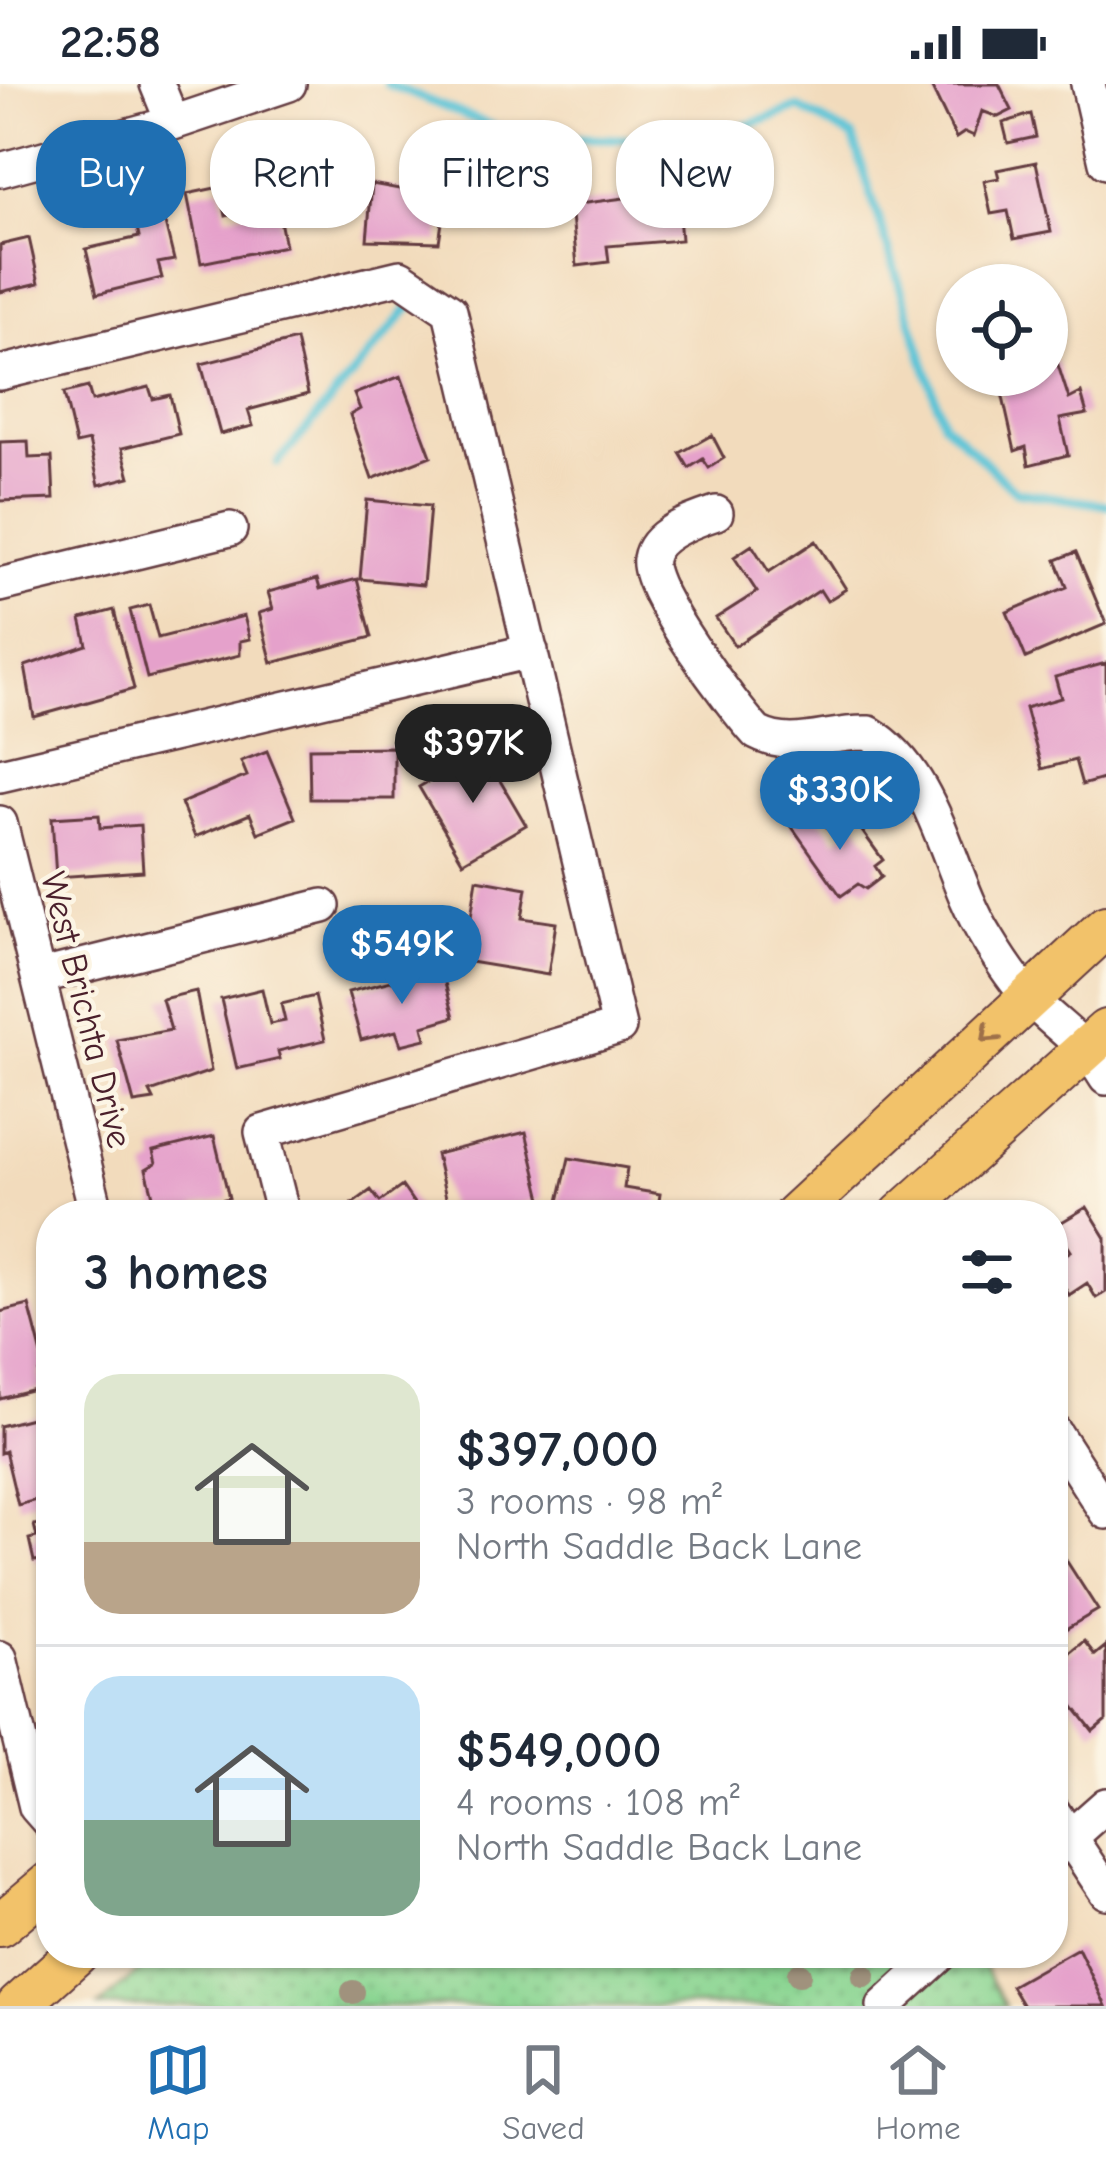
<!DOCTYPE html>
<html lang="en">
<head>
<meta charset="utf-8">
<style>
  body { margin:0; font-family:"Comic Neue",sans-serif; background:#f6f6f7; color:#1f2937; height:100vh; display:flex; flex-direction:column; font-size:45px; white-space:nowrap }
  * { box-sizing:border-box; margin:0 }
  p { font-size:39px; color:#747a83 }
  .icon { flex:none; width:66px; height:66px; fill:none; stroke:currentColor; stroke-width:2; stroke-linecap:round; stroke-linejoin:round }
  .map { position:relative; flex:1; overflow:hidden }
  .drawer { position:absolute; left:36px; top:1116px; width:1032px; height:768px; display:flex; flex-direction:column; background:#fff; border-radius:48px; box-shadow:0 3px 9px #0004 }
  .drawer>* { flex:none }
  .banner { position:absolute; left:36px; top:36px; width:1035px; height:108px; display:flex; gap:24px }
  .buttons { position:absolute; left:936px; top:180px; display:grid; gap:24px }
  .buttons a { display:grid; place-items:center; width:132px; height:132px; border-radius:50%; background:#fff; box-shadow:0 3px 9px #0004; font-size:60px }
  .price { position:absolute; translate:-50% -102px; padding:0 27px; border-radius:42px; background:#1f6fb2; color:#fff; font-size:39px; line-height:78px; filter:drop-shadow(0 3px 6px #0008) }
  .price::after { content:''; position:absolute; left:50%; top:72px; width:36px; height:27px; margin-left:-18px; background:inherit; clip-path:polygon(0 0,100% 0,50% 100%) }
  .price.current { background:#222; color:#fff }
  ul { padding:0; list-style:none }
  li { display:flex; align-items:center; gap:36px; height:300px; padding:0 48px }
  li+li { border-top:3px solid #e0e1e3 }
  li span { display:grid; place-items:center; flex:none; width:336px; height:240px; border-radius:36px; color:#555 }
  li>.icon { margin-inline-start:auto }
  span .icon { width:144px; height:144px; fill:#fffc; stroke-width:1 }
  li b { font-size:51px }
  h2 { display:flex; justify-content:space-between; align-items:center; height:144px; padding:0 48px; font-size:51px }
  .chip { padding:0 42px; border-radius:48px; background:#fff; box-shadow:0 3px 9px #0004; font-size:42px; line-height:108px }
  .chip.current { background:#1f6fb2; color:#fff }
  .status { display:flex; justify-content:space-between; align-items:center; height:84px; padding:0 60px; background:#fff; direction:ltr }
  .status svg { height:33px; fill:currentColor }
  .menu { display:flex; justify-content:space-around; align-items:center; height:168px; border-top:3px solid #e0e1e3; background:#fff; font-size:33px; color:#747a83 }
  .menu a { display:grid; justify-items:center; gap:6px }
  .menu .current { color:#1f6fb2 }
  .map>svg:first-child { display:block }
  .park { fill:url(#park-dots); stroke:#6a7a5e; stroke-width:3 }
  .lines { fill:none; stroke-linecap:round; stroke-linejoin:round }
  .stream { stroke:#5ac3d6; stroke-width:9 }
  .building { fill:#e5a1cb }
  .minor-casing { stroke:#633b41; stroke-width:38 }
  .major-casing { stroke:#633b41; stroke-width:46 }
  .minor { stroke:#fff; stroke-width:33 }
  .major { stroke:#f2c26a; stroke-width:42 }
  .tree { fill:#a0927d }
  .oneway { stroke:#9e704a }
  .labels { text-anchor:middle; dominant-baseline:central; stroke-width:9; stroke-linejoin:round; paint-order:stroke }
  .street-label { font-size:36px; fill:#4a1f2b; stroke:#fcf5e5 }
</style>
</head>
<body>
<div class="status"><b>22:58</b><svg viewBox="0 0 49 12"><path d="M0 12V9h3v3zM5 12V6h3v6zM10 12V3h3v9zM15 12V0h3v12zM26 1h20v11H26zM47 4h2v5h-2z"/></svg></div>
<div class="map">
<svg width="1106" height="1922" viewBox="0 0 1106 1922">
  <defs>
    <pattern id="park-dots" width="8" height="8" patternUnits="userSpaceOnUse" patternTransform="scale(3)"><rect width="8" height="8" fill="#8ad592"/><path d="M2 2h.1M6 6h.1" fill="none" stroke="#79b67e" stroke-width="1.8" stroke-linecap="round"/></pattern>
  </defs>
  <rect width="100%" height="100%" fill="#fcf5e5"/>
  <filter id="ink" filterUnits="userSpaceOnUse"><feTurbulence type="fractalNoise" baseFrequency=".00833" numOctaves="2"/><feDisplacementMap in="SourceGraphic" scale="24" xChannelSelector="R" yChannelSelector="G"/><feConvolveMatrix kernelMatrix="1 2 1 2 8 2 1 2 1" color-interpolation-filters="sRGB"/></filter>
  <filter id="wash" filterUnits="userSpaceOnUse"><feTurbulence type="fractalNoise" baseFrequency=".004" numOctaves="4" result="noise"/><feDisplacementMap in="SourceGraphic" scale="48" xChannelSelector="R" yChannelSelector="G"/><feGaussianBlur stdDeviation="2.7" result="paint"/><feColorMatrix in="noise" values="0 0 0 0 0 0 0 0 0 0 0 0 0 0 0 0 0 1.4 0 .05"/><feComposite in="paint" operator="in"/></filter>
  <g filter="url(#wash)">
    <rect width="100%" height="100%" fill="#f2dbbc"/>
    <!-- park -->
    <path class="park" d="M159,1869H976L1005,1922H99Z"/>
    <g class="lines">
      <!-- stream -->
      <path class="stream" d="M387,0L517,52L699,57L799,24L853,53L943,338L1015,407L1106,421
        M278,379L414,218"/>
    </g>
    <g id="blocks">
      <!-- building -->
      <path class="building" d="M930,0H999L1012,26L998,33L982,27L974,52L965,48L956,54Z
        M1031,30L1036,53L1008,59L1003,39Z
        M1036,78L1051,148L1014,155L1008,127L991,130L984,97L999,94L997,86Z
        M423,80L460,85L457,115L446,112L439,158L367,156L372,100L421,109Z
        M156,102L174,176L158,179L162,194L97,210L86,165L139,153L129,109Z
        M220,103L226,132L277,121L285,162L201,179L187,110Z
        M677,107L681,156L607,162L609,178L577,182L571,121Z
        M29,154L39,199L0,208V161Z
        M1036,188L1039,201H977L975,193Z
        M296,256L308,310L248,326L253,342L220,350L201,280Z
        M1057,278L1069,315L1081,309L1087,330L1060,335L1068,371L1029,381L1026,363L1015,367L998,291H1047V280Z
        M401,292L431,372L372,395L350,331L360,325L354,310Z
        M88,303L92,317L149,303L153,315L170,311L179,350L122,364L130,393L99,401L89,357L76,360L64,309Z
        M712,351L724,374L709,384L703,375L689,384L680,369Z
        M28,357L29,374L52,373L54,415L0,417V358Z
        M367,416L430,422L423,501L360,495Z
        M816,457L846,505L827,517L820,506L735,562L716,534L757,508L734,473L752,461L769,488Z
        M1076,468L1106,540L1026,574L1007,528L1067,503L1056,476Z
        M317,495L320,505L357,495L372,553L272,579L259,529L273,525L268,508Z
        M149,521L158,554L244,532L250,555L240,557V571L147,594L130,526Z
        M114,526L134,605L34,633L25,582L87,561L81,535Z
        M1106,579V694L1082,701L1075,676L1042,685L1025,624L1061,614L1055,593Z
        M394,663V715H310L309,664Z
        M482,666L526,741L463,778L419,703Z
        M267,667L295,734L258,749L250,730L195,753L181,719L247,692L241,677Z
        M813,724L836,756L857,740L883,776L875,782L882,793L866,805L858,800L841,812L790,740Z
        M99,731L100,744L140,741L143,787L56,793L52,734Z
        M477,795L527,804L522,834L556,839L548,891L464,877Z
        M441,884L454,933L423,942L426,955L401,961L396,947L361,956L348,908Z
        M262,905L270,940L285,937L281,920L315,912L325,956L278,967L280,975L237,985L221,915Z
        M196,907L211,987L150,1008L154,1016L134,1019L117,956L171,946L162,915Z
        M526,1048L542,1115L475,1131H450L436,1070Z
        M214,1052L229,1114L195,1122L198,1131H158L146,1085L156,1079L153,1067Z
        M569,1074L627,1084L624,1104L660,1110L657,1131H588L557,1126Z
        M402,1102L422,1131H337L371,1106L380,1118Z
        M1087,1123L1106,1154V1208L1096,1214L1087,1199L1069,1211L1053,1184V1178L1071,1167L1055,1142Z
        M29,1221L46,1286L39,1288L43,1304L0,1315V1228Z
        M51,1329V1412L18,1421L5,1367L0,1369V1342Z
        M51,1438V1505H49L43,1476L34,1477L29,1455L37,1453L34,1441Z
        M1057,1462L1098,1526L1057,1550L1053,1544V1465Z
        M1084,1557L1095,1571L1106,1562V1636L1093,1647L1053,1596V1582Z
        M1078,1864L1106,1922H1023L1011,1902Z"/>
    </g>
  </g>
  <g filter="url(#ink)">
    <use href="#blocks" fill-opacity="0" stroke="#633b41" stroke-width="3"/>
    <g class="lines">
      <defs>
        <path id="minor" d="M157,0L173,39
          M1088,0L1106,78
          M0,86L173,39L289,0
          M0,289L400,193L450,227L619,943L262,1048L283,1131
          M716,429C695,436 654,449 650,475C644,505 734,624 757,649C794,668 829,647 869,649C939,692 946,789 987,854C999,874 1014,897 1030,914C1059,945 1082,954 1106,994
          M0,501L230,445
          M0,691L531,567
          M0,739L97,1131
          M38,893L323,822
          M1053,1346L1106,1428
          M0,1574L36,1723L51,1740
          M1053,1728L1106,1808
          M1054,1767L1106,1721
          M884,1922L942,1869"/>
        <path id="major" d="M795,1131L1106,843
          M901,1131L1106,947
          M0,1841L51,1798
          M18,1922L77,1869"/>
      </defs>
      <!-- minor casing -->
      <use href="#minor" class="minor-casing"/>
      <!-- major casing -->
      <use href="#major" class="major-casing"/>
      <!-- minor -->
      <use href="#minor" class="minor"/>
      <!-- major -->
      <use href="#major" class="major"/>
    </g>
    <!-- trees -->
    <g class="tree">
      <circle cx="799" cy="1890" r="12"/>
      <circle cx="864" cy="1892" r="12"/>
      <circle cx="353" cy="1908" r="12"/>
    </g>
    <!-- one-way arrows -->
    <defs><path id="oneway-chevron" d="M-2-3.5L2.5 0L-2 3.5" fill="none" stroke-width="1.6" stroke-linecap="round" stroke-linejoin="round" transform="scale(3)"/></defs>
    <use class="oneway" href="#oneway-chevron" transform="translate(989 951) rotate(137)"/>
  </g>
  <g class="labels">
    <!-- street labels -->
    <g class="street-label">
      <text transform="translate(86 926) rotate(76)">West Brichta Drive</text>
    </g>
  </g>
</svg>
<div class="buttons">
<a><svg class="icon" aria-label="locate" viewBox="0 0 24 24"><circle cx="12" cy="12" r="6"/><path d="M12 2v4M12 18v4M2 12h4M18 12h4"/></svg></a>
</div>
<b class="price current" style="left:473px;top:722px">$397K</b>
<b class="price" style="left:840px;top:769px">$330K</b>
<b class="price" style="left:402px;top:923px">$549K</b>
<div class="banner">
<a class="chip current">Buy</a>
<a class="chip">Rent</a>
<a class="chip">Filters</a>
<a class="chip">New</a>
</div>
<section class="drawer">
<h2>3 homes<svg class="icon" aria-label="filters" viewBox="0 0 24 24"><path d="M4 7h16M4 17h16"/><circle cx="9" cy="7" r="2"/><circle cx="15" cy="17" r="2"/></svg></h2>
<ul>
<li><span style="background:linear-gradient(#dfe7d0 70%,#b9a48a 0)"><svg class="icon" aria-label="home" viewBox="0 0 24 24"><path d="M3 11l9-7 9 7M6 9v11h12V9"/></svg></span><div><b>$397,000</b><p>3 rooms · 98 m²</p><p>North Saddle Back Lane</p></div></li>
<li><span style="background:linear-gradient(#bfe0f5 60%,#7fa58c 0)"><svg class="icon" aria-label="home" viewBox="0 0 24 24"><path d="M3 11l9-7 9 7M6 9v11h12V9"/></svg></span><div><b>$549,000</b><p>4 rooms · 108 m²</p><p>North Saddle Back Lane</p></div></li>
</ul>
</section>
</div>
<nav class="menu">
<a class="current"><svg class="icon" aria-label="map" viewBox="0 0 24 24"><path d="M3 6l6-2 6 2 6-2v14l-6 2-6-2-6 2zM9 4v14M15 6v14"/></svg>Map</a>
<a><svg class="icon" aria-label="saved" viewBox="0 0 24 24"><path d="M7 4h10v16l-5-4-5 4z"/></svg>Saved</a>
<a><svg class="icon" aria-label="home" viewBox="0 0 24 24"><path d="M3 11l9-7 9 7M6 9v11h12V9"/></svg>Home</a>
</nav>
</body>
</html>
